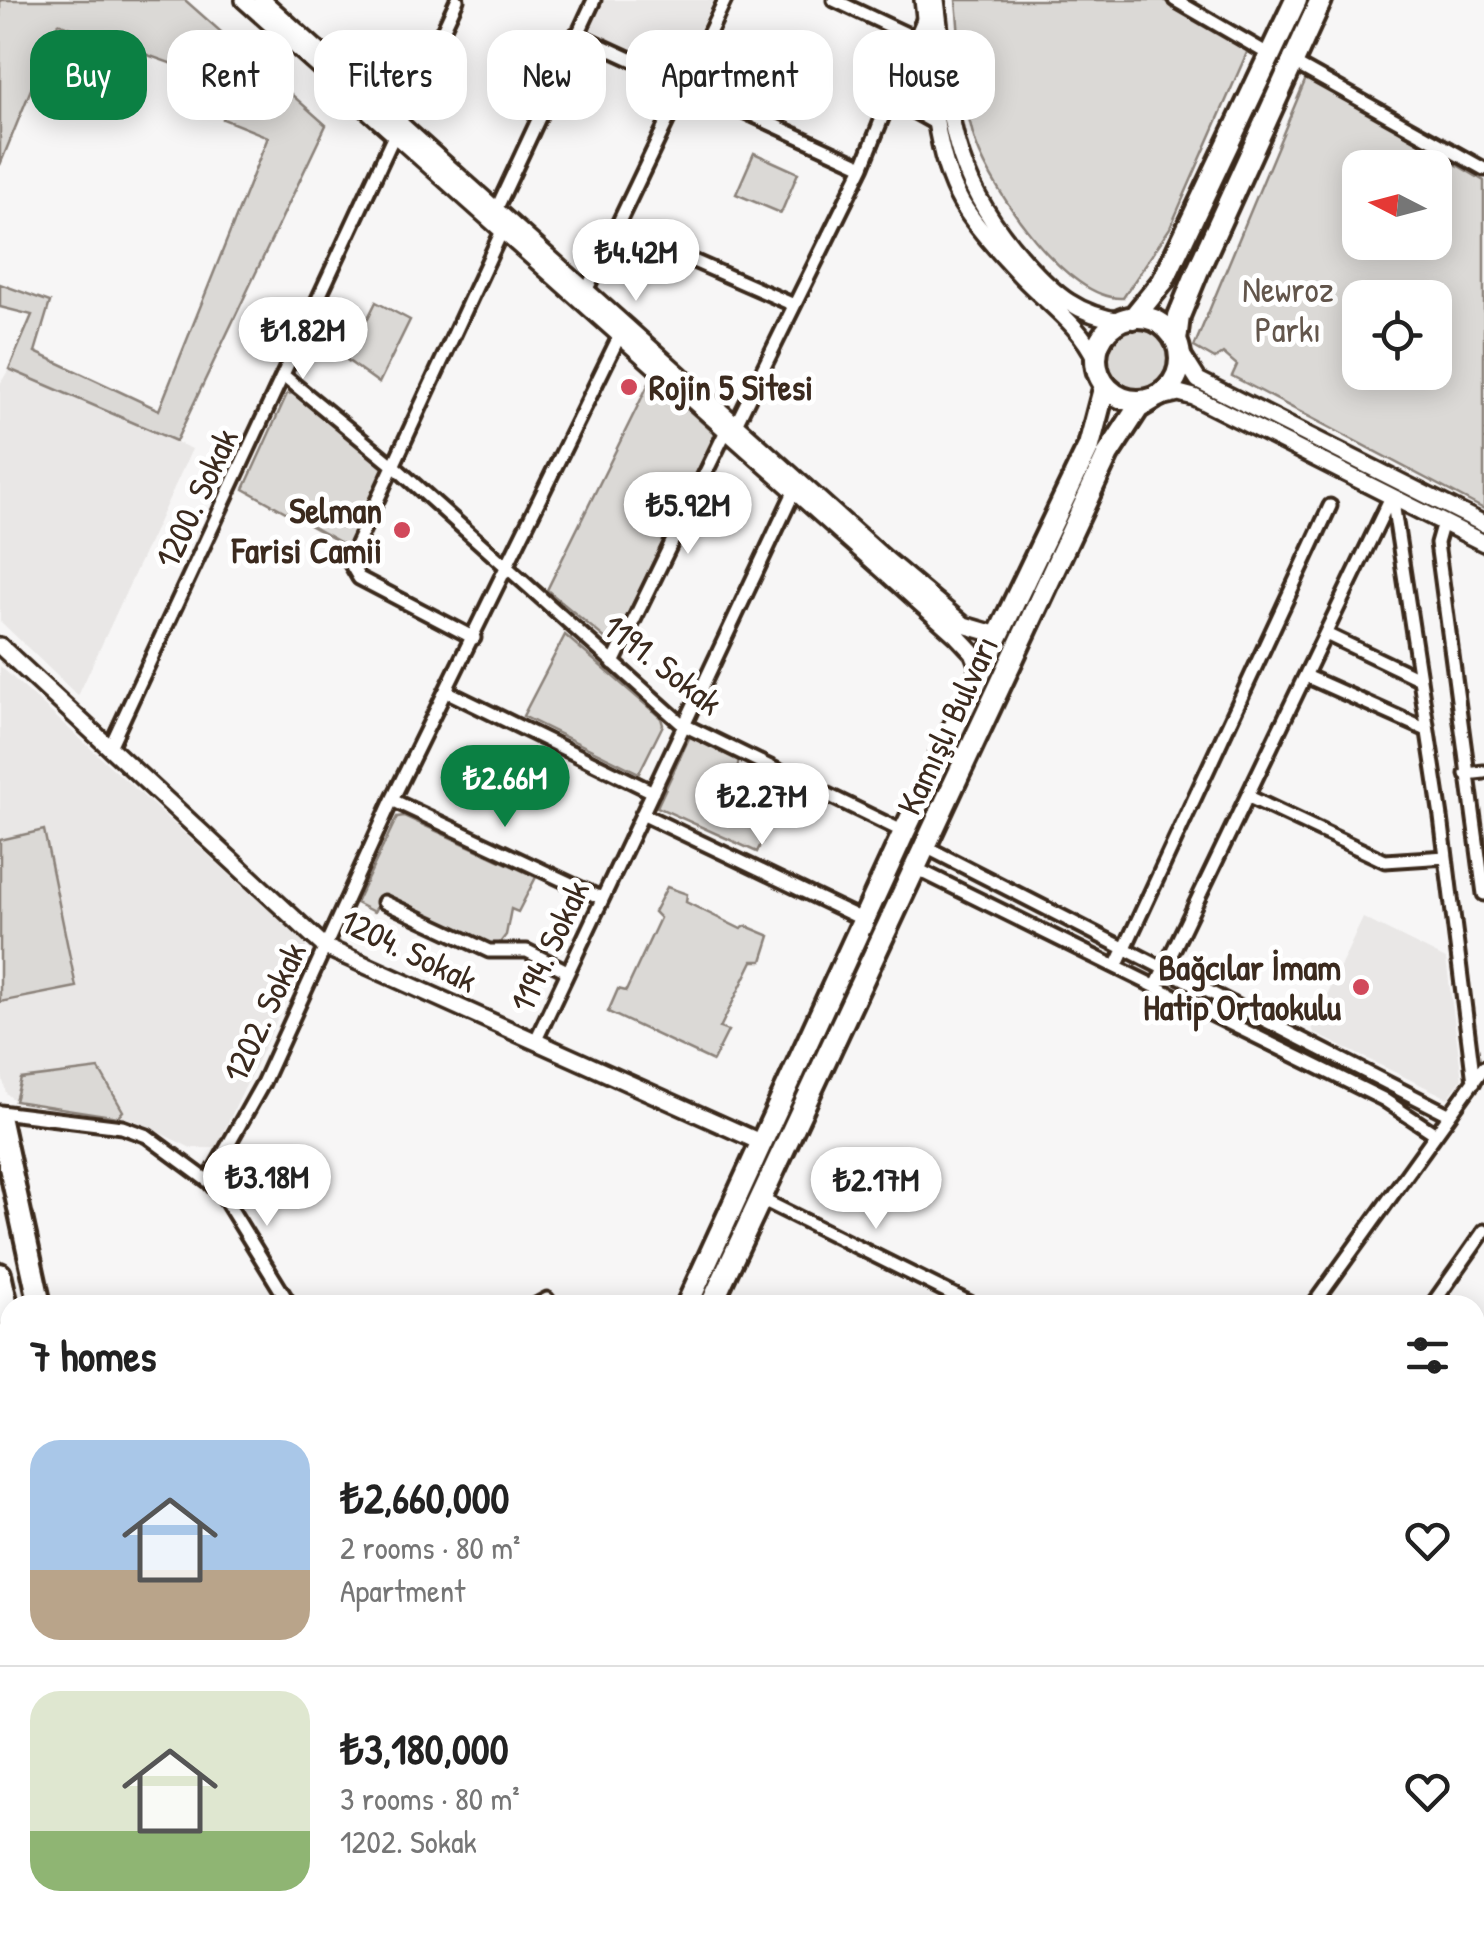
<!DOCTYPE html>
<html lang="en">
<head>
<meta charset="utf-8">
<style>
  body { margin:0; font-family:"Patrick Hand",sans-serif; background:#f6f6f6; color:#222; height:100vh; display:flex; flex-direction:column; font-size:38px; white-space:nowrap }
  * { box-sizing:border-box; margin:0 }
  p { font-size:32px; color:#767676 }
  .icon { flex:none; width:55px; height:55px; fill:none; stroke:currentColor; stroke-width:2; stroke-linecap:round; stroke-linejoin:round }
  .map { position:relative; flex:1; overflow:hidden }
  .panel { position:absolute; left:0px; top:1295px; width:1485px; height:640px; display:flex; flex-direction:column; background:#fff; border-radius:30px 30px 0 0; box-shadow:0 5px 25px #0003 }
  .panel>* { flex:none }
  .guide { position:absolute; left:30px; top:30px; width:1425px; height:90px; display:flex; gap:20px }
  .needle { width:65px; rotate:276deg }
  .buttons { position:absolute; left:1342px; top:150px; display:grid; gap:20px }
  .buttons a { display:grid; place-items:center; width:110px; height:110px; border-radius:20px; background:#fff; box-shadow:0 5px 25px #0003; font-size:50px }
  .price { position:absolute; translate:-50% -85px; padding:0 22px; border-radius:35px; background:#fff; color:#222; font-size:32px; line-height:65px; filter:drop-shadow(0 2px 5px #0008) }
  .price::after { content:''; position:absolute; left:50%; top:60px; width:30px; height:22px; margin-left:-15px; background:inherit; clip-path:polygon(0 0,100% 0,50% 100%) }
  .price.on { background:#0b8043; color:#fff }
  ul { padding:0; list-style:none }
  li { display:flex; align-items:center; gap:30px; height:250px; padding:0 30px }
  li+li { border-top:2px solid #e0e0e0 }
  li span { display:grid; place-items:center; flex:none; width:280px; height:200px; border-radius:30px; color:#555 }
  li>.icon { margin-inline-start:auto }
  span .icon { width:120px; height:120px; fill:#fffc; stroke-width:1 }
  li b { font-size:42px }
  h2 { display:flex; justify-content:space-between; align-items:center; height:120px; padding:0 30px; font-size:42px }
  .pill { padding:0 35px; border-radius:30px; background:#fff; box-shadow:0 5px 25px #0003; font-size:35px; line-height:90px }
  .pill.on { background:#0b8043; color:#fff }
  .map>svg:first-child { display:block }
  .built { fill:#e9e7e6 }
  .green { fill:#dbd9d6; stroke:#8b827a; stroke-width:2.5; fill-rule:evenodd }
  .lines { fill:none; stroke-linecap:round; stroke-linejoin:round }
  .street-casing { stroke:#3b2a1e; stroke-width:19 }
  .secondary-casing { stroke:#3b2a1e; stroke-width:22 }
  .primary-casing { stroke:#3b2a1e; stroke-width:25 }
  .highway-casing { stroke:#3b2a1e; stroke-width:28 }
  .street { stroke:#fff; stroke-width:11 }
  .secondary { stroke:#fff; stroke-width:15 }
  .primary { stroke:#fff; stroke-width:18 }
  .highway { stroke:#fff; stroke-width:20 }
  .poi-dot { fill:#d1495b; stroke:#fff; stroke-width:4 }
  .labels { text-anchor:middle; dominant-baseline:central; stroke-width:10; stroke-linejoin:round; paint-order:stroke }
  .park-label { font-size:35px; fill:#63564c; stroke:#fff }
  .poi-label { font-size:35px; font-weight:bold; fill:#3b2a1e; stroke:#fff; text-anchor:end }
  .street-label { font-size:35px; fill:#3b2a1e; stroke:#fff }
</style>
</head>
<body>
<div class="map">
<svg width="1484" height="1935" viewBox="0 0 1484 1935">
  <rect width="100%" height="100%" fill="#f7f6f6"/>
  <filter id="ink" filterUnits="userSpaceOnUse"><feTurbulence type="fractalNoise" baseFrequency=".01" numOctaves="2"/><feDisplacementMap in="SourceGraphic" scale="20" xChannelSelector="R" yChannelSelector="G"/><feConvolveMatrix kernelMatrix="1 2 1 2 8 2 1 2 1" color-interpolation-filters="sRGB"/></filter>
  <g filter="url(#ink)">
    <!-- built -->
    <path class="built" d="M604,0H714L680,70L674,71L594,33L590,29Z
      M9,369L192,449L78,696L0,621V384Z
      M0,666L306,944V959L216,1148H191L131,1119L15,1101L6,1093L0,1067Z
      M1363,918L1446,959L1462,1079L1448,1098L1314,1033L1312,1027Z"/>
    <!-- green -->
    <path class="green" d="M0,0H185L326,125L176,441L9,369L32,315L0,307V284L50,302L35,352L159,410L268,137L223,119L229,84L58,23L0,165Z
      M956,0H1163L1249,48L1170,228L1123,298C1067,301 993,191 976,144C962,104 960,43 956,0Z
      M1307,76L1484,181V509L1232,376L1237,365L1223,353L1215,359L1194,347ZM1360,168H1435V242H1360ZM1360,298H1435V372H1360Z
      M754,153L798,173L781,213L736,194Z
      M376,302L410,320L379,383L347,360Z
      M1107 359a30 30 0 1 1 60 0a30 30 0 1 1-60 0Z
      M652,377L715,434L613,645L547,590Z
      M293,393L392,464L349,547L244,489L287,394Z
      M565,635L661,718L663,725L639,773L523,716Z
      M690,736L739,760L736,773L752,779L759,771L790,783L757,852L657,807Z
      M404,816L536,877L518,912L511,909L506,935L499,944L482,943L381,898L374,912L356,903L397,817Z
      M44,830L76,987L0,1002V840Z
      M667,887L687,894L686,902L741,929L746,926L770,936L762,961H753L720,1028L728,1031L713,1061L608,1012L618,989L626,991L660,918L654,912Z
      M99,1069L123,1111L118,1117L15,1101L21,1079Z
      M405,1925H532L527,1935H405Z"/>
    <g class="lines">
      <defs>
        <path id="street" d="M834,0L913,37
          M1175,0L1270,55
          M925,15L890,98L938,125
          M576,34L863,166
          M1292,62L1484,169
          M496,210L594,0
          M616,227L794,305
          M587,289L725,0
          M283,375L395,467L682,724L904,832
          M736,424L863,166L890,98
          M1392,496L1441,817L1474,1082
          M1443,522L1437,543L1484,894
          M1326,634L1420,679
          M474,638L359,578L349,561L502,231
          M613,663L725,433
          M1306,676L1427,730
          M448,692L653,792
          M110,747L457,0
          M1466,774L1484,772
          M1249,797L1385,861L1446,857
          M392,800L601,898
          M642,814L864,920
          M926,847L1448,1114
          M915,868L1383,1099L1434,1133
          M384,902L489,951H527L567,971
          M1117,965L1330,506
          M1157,984L1391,497
          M535,1042L793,494
          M0,1112L122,1127L147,1136L208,1181L263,1083L392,800L619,337
          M208,1181L226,1201L290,1305
          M759,1198L974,1305
          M536,1305L547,1299L548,1305
          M1313,1305L1484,1067
          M1432,1305L1484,1231
          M0,1853L10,1854
          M10,1935L12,1925
          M356,1935L392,1927
          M536,1935L540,1925"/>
        <path id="secondary" d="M244,0L957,636L973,653L980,671
          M262,0L882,556L964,625L998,635
          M923,0C931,63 930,156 966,210C980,231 998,251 1015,269C1042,300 1079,322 1096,360
          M936,0C950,111 946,176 1026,263C1055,295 1078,315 1122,321
          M1179,350L1198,380L1484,524
          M1153,399L1179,393L1194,397L1484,543
          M0,646L325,947L760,1142
          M1475,1515L1484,1499
          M1475,1541L1484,1526
          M1475,1803L1484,1807
          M1475,1828L1484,1833
          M1241,1935L1247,1925"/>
        <path id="primary" d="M0,1663L10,1665"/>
        <path id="highway" d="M1096 359a42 42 0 1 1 84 0a42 42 0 1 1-84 0Z
          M1133,318L1163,281L1296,0
          M1176,341L1179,316L1198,270L1321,0
          M0,1121L40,1305
          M0,1274L10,1319
          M687,1305L904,832L1089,446L1105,385
          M711,1305L1108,454L1138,408L1153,399
          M0,1354L10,1401
          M0,1653H10
          M0,1692L10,1700
          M123,1925L125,1935
          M143,1925L145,1935
          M158,1925L161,1935
          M182,1925L184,1935"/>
      </defs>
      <!-- street casing -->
      <use href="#street" class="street-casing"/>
      <!-- secondary casing -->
      <use href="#secondary" class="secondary-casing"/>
      <!-- primary casing -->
      <use href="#primary" class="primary-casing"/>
      <!-- highway casing -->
      <use href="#highway" class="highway-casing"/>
      <!-- street -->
      <use href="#street" class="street"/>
      <!-- secondary -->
      <use href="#secondary" class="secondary"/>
      <!-- primary -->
      <use href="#primary" class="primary"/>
      <!-- highway -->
      <use href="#highway" class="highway"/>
    </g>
  </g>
  <!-- markers -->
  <g class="poi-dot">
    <circle cx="629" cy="387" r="10"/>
    <circle cx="402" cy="530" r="10"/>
    <circle cx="1361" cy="987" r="10"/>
  </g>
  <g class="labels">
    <!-- park labels -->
    <g class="park-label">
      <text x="1288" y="289">Newroz<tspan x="1288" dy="40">Parkı</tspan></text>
    </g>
    <!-- poi labels -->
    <g class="poi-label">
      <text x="649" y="387" text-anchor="start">Rojin 5 Sitesi</text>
      <text x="382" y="510">Selman<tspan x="382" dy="40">Farisi Camii</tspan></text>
      <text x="1341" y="967">Bağcılar İmam<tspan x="1341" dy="40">Hatip Ortaokulu</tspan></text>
    </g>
    <!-- street labels -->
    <g class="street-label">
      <text transform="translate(196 498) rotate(-65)">1200. Sokak</text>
      <text transform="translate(663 664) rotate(38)">1191. Sokak</text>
      <text transform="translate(947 725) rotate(-65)">Kamışlı Bulvarı</text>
      <text transform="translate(549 946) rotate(-65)">1194. Sokak</text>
      <text transform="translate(409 950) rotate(26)">1204. Sokak</text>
      <text transform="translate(264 1012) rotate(-65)">1202. Sokak</text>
    </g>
  </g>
</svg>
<div class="buttons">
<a><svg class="needle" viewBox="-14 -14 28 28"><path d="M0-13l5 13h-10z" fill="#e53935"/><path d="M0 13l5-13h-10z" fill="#767676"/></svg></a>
<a><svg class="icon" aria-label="locate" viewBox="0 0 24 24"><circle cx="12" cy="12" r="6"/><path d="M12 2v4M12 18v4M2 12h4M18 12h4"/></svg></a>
</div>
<b class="price" style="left:636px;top:304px">₺4.42M</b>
<b class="price" style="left:303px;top:382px">₺1.82M</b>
<b class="price" style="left:688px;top:557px">₺5.92M</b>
<b class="price on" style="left:505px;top:830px">₺2.66M</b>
<b class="price" style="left:762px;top:848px">₺2.27M</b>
<b class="price" style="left:267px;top:1229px">₺3.18M</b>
<b class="price" style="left:876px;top:1232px">₺2.17M</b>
<div class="guide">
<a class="pill on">Buy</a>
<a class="pill">Rent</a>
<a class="pill">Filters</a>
<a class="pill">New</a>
<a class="pill">Apartment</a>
<a class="pill">House</a>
</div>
<section class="panel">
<h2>7 homes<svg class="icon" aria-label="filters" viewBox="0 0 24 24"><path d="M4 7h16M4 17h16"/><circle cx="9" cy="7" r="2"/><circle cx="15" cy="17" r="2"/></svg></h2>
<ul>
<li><span style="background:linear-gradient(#a9c7e8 65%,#b9a48a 0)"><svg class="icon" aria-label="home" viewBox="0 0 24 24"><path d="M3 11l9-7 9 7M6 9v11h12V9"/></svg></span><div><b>₺2,660,000</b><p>2 rooms · 80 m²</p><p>Apartment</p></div><svg class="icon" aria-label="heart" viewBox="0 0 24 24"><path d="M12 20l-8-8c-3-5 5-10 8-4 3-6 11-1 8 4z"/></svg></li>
<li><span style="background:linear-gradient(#dfe7d0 70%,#8fb573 0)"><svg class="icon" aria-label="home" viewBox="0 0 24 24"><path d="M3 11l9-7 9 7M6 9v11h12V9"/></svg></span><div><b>₺3,180,000</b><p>3 rooms · 80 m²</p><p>1202. Sokak</p></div><svg class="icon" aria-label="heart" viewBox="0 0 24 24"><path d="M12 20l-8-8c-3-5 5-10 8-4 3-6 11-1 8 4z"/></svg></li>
</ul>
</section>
</div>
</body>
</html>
